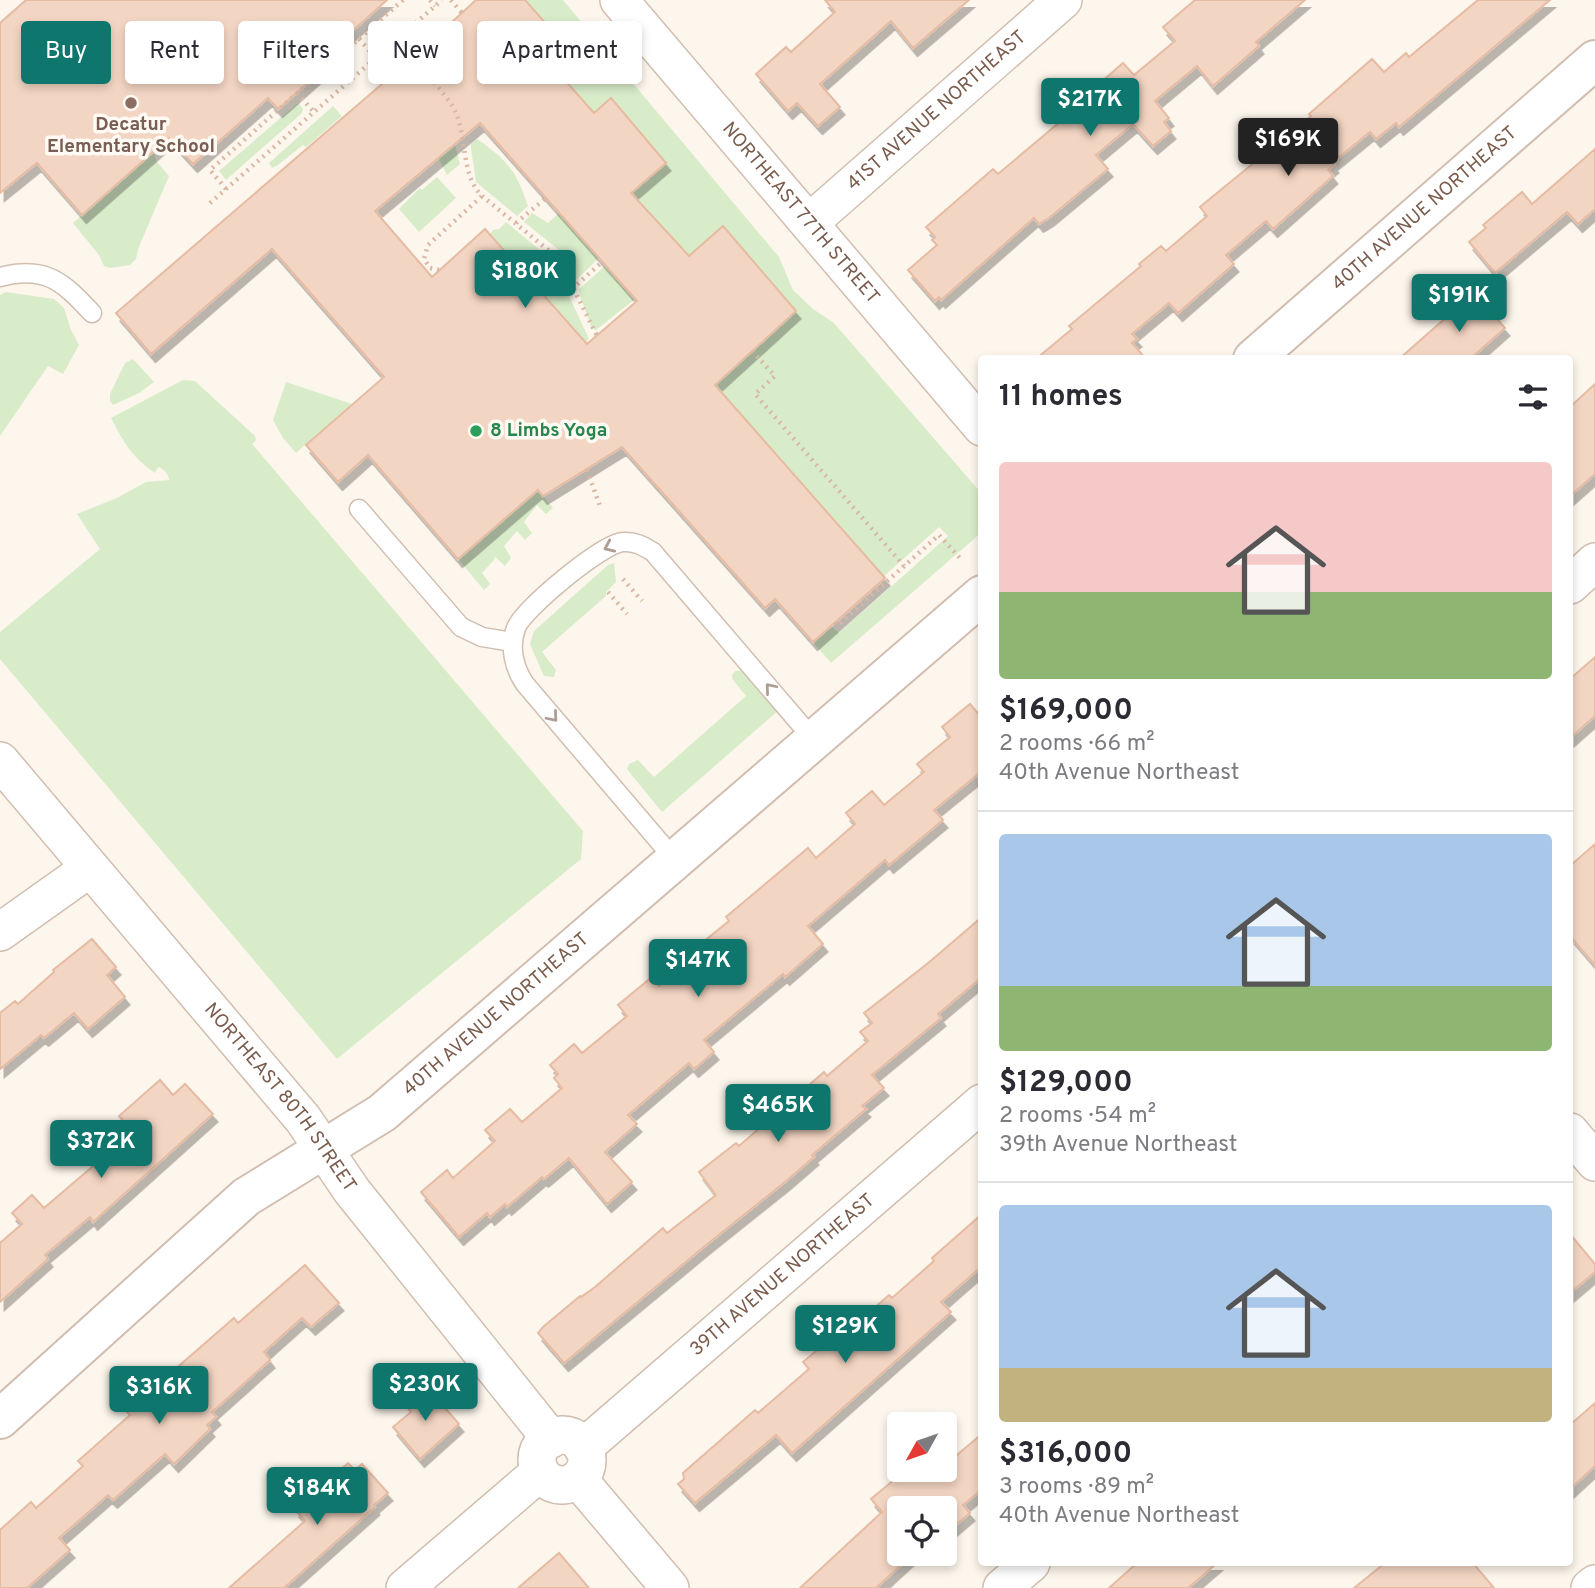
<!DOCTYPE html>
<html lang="en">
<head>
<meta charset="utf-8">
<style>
  body { margin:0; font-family:Overpass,sans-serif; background:#f7f7f7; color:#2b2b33; height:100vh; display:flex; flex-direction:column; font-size:26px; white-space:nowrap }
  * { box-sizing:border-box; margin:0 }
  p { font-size:23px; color:#7c7c81 }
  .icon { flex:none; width:38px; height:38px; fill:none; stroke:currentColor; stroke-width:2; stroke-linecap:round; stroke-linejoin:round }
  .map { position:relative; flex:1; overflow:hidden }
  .panel { position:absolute; left:978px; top:355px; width:595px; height:1211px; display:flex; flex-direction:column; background:#fff; border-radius:7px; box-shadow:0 4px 10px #0003 }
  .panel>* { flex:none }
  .top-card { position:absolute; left:21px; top:21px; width:665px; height:63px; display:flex; gap:14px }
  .needle { width:46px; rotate:230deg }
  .buttons { position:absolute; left:887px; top:1412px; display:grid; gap:14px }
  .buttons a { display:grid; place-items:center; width:70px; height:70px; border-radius:7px; background:#fff; box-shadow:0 4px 10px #0003; font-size:35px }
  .price { position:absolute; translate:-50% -60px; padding:0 16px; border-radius:7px; background:#0f766e; color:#fff; font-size:23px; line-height:46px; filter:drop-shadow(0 2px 4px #0008) }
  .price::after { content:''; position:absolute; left:50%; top:42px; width:21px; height:16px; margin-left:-10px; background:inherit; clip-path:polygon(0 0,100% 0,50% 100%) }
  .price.current { background:#222; color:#fff }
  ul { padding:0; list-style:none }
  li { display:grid; align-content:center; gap:14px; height:371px; padding:0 21px }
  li+li { border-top:2px solid #e1e1e2 }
  li span { display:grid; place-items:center; height:217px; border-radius:7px; color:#555 }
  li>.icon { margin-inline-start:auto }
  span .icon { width:126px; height:126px; fill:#fffc; stroke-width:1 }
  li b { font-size:30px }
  h2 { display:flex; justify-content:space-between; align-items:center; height:84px; padding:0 21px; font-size:30px }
  .pill { padding:0 24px; border-radius:7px; background:#fff; box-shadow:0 4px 10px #0003; font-size:24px; line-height:63px }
  .pill.current { background:#0f766e; color:#fff }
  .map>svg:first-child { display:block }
  .green { fill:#d8ecc9 }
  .building { fill:#f3d5c3; stroke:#e6bba3; stroke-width:2; fill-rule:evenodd; filter:url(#shadow) }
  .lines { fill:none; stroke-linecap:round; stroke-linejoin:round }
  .service-casing { stroke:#d1beb0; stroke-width:21 }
  .minor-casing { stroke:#d1beb0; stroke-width:40 }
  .tertiary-casing { stroke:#d1beb0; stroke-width:42 }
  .path { stroke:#d9b8a5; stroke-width:4.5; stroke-dasharray:2 5; stroke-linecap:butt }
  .service { stroke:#fff; stroke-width:18 }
  .minor { stroke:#fff; stroke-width:37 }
  .tertiary { stroke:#fff; stroke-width:38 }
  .oneway { stroke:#af9d94 }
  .education-dot { fill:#8d6e63; stroke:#fffaf3; stroke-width:2.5 }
  .leisure-dot { fill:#2e9e5b; stroke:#fffaf3; stroke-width:2.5 }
  .labels { text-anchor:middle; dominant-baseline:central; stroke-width:7; stroke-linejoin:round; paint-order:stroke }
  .street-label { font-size:19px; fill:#7a5c4d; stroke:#fffaf3 }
  .education-label { font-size:19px; font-weight:bold; fill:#785e54; stroke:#fffaf3 }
  .leisure-label { font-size:19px; font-weight:bold; fill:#27864d; stroke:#fffaf3; text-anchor:start }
</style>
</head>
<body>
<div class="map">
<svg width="1595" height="1588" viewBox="0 0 1595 1588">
  <defs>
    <filter id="shadow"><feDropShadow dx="4.5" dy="8" stdDeviation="0" flood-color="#0004"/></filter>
  </defs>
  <rect width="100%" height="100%" fill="#fdf6ec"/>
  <!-- green -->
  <path class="green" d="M525,0H563L779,257L793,290L813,309L834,323L982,494V532L831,663L813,642L831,626L839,633L948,536L939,527L883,577L697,364L739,363L796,311L723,226L689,256L631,193L665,163L611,98L594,113L554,68L571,51Z
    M298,103L303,109L302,113L226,180L219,171Z
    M333,106L342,116L306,147L303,145L278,165L272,168L269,163Z
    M477,139C508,161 516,170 528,206L517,216L476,182L471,148V144Z
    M454,141L460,164L447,175L438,157Z
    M153,152L157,162L169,176L138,249L136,259L130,265L110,268L104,266L99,255L73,223Z
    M437,177L456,198L419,232L399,209L420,188L422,190Z
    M532,213L548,223L559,213L599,258L576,280L564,254L524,222Z
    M506,222L546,255V262L529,279L490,234L493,230L499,229Z
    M605,266L635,299L596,330L592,329L578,290Z
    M549,276H554L564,285L589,339L585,343L538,291L536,286L539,281Z
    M6,292L54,299L64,308L71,330L79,345L63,374L48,366L0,436V295Z
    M133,359L154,382L139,393L113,405L110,401V394L125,363Z
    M183,380L195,381L255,436L256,440L252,444L583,831L581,859L337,1059L0,659V632L100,549L77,514L117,498L146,482L169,480C168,473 164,469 158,467L155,473C132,457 124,443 111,418Z
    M286,382L352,404L296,453L283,438L273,420Z
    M538,490L553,508L546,514L537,505L524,522L532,533L525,540L517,531L504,546L511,558L505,566L494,556L495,559L482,573L490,584L484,590L458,559Z
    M614,563L616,582L606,592V596L542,652L556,670L554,677L544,676L530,644L534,631L608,565Z
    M742,670L747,672L779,710L662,812L630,773L627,769L629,764L638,760L654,777L746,696L733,680L732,675L735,671Z"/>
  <!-- building -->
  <path class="building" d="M26,0H387L331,50L337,57L278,109L268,98L193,164L169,138L82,215L37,163L0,193V23Z
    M476,0H525L571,52L554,68L594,113L611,98L666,163L631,193L689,256L723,226L796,311L715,385L885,578L813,642L775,599L765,608L622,447L543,496L538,490L458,559L368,455L338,482L306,445L384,377L272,249L151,354L116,313L418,53ZM480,123L637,301L587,344L485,229L432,277L375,211Z
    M825,0H969L913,48L891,21L820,84L840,107L818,126L797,103L788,111L756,74L786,47L791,52L835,12Z
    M1195,0H1305L1256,42L1259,46L1213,86L1197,66L1155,101L1169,118L1164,122L1171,131L1153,146L1133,124L1096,155L1108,169L1049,218L1039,224L1034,218L941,300L939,297L935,301L908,270L937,245L932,240L935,237L926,227L993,169L998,174L1067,116L1061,109L1087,87L1091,91L1123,63L1134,75L1175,41L1163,27Z
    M1478,0H1550L1399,127L1396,123L1376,139L1370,132L1332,163L1334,165L1328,170L1333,176L1273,229L1266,221L1226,255L1234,264L1178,313L1169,303L1132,334L1137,339L1132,343L1146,359H1036L1072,329L1069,326L1141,266L1139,264L1161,246L1166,251L1207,216L1200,207L1311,116L1309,114L1372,59L1384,72L1406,53L1409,57Z
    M1595,149V209L1578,224L1567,212L1495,273L1469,242L1486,228L1483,225L1522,192L1532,204Z
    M1474,293L1505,328L1470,359H1399Z
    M1595,384V474L1570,496V407Z
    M1595,657V716L1570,738V679Z
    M970,704L982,718V771L934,810L943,820L889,865L885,860L808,926L823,944L785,977L783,974L704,1040L714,1052L694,1069L689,1063L628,1115L637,1124L605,1152L632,1182L607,1204L569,1158L544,1179L542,1177L507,1207L505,1204L490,1217L487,1213L459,1237L421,1192L447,1170L453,1178L495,1141L485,1130L510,1109L522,1122L562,1088L554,1078L558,1074L550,1065L574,1044L582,1053L627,1016L618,1005L652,977L659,986L706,946L703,942L729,921L726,917L808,848L816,858L855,824L846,813L872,791L884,805L924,772L917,764L950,737L942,727Z
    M1595,844V965L1570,936V866Z
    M982,917V977L938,1014L941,1018L872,1075L884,1088L862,1106L866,1109L812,1155L814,1157L785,1182L705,1246L564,1363L538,1333L543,1327L580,1296L581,1297L595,1287L663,1228L667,1233L716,1195L699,1172L736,1143L739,1146L824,1072L827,1076L868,1041L860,1032L872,1023L864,1013L927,964Z
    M92,939L116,967L107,975L125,997L88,1029L74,1013L44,1038L41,1035L0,1069V1013L15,1001L18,1004L54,972L53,970Z
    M160,1080L173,1095L185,1084L213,1114L93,1222L90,1217L45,1255L48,1259L0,1302V1243L22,1224L12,1213L32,1195L44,1208L133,1132L119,1116Z
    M982,1214V1266L941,1302L951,1312L792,1453L776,1435L695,1503L678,1484L684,1479L683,1473L755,1410L758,1413L809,1369L803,1362L853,1319L857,1323L889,1295L892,1298L934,1261L932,1258Z
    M1570,1234L1595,1264V1272L1570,1293Z
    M305,1265L339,1303L311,1327L302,1318L264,1352L270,1360L212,1412L216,1417L207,1425L210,1429L174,1464L165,1454L113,1500L108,1495L59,1538L70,1550L27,1588H0V1530L31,1502L36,1508L83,1466L78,1461L130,1415L127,1412L150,1391L234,1318L238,1323Z
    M426,1386L459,1424L420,1459L393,1427L411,1412L405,1405Z
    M1595,1403V1466L1570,1489V1425Z
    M982,1434V1489L963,1505L970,1513L945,1534V1508H900V1554H913L876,1588H800L882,1512L871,1499L906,1470H945V1465Z
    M348,1463L355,1470L362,1464L388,1493L374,1505L375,1507L284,1588H229L305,1521L295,1509Z
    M559,1553L589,1588H518Z
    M1137,1563H1217L1188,1588H1109Z
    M1385,1563H1473L1494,1588H1354Z"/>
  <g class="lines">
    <defs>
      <path id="service" d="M0,277C46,265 63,282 92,313
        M359,509L461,627L482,637L512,642
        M675,860L525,684C514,668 509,647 516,628C523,609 603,543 623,542C635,541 643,546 653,552L814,740"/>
      <g id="minor">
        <path id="s1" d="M619,0L982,427"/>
        <path id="s2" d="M809,223L1063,0"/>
        <path d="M1570,585L1595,562"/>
        <path id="s3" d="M0,761L303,1119L352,1191L551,1439"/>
        <path d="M0,932L90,868"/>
        <path d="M1570,1132L1595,1162"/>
        <circle cx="562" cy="1460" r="25"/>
        <path id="s4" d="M583,1448L982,1103"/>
        <path d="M578,1479L670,1588"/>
        <path d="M405,1588L540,1472"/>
        <path d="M1002,1588L1031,1563"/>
        <path d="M1590,1588L1595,1584"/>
      </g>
      <g id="tertiary">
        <path id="s5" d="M1253,359L1595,60"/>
        <path id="s6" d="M0,1419L246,1197L382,1113L982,595"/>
      </g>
    </defs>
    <!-- service casing -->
    <use href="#service" class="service-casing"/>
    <!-- minor casing -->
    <use href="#minor" class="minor-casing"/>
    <!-- tertiary casing -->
    <use href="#tertiary" class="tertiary-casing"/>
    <!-- path -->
    <path class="path" d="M430,0L435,6
      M451,0L462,13
      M359,39L376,58
      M396,41C411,58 448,94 456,113C467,139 461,175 482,196L559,259L597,336
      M297,93L314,112
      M226,189L210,170L403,0
      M210,203L442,0
      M516,223L546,198
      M439,270L430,268L424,259L428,245L482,196
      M572,289L602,262
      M752,351L775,376L755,394L904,566
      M587,470L601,509
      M623,579L642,601
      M608,592L627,614
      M835,622L838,625L939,535L960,558"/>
    <!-- service -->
    <use href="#service" class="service"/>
    <!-- minor -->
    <use href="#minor" class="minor"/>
    <!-- tertiary -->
    <use href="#tertiary" class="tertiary"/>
  </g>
  <!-- one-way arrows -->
  <defs><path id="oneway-chevron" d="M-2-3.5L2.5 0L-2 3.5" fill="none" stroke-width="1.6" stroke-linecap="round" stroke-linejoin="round" transform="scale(1.75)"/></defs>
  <g class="oneway">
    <use href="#oneway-chevron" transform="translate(609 547) rotate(156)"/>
    <use href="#oneway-chevron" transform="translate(770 688) rotate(-130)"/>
    <use href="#oneway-chevron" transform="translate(553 717) rotate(50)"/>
  </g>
  <!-- markers -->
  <circle class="education-dot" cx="131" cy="103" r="7"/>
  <circle class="leisure-dot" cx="476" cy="431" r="7"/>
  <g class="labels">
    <!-- street labels -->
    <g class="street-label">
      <text stroke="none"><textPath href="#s2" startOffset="170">41ST AVENUE NORTHEAST</textPath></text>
      <text stroke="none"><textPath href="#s5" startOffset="228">40TH AVENUE NORTHEAST</textPath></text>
      <text stroke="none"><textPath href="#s1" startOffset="280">NORTHEAST 77TH STREET</textPath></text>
      <text stroke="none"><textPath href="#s6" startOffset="642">40TH AVENUE NORTHEAST</textPath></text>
      <text stroke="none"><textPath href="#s3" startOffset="438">NORTHEAST 80TH STREET</textPath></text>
      <text stroke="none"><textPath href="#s4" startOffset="264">39TH AVENUE NORTHEAST</textPath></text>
    </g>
    <!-- education labels -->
    <g class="education-label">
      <text x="131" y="125">Decatur<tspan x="131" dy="22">Elementary School</tspan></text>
    </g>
    <!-- leisure labels -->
    <g class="leisure-label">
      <text x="490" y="431">8 Limbs Yoga</text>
    </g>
  </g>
</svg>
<div class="buttons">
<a><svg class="needle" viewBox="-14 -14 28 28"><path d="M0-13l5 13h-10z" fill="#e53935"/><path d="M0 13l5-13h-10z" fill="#7c7c81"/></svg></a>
<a><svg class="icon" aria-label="locate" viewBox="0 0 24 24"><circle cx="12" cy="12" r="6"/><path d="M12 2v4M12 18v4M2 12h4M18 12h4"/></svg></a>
</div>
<b class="price" style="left:1090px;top:138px">$217K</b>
<b class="price current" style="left:1288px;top:178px">$169K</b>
<b class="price" style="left:525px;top:310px">$180K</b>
<b class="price" style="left:1459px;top:334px">$191K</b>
<b class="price" style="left:698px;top:999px">$147K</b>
<b class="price" style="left:778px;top:1144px">$465K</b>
<b class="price" style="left:101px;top:1180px">$372K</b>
<b class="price" style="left:845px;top:1365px">$129K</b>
<b class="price" style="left:425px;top:1423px">$230K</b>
<b class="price" style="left:159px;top:1426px">$316K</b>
<b class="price" style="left:317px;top:1527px">$184K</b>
<div class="top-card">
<a class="pill current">Buy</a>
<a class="pill">Rent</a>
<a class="pill">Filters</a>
<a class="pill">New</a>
<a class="pill">Apartment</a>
</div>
<section class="panel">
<h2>11 homes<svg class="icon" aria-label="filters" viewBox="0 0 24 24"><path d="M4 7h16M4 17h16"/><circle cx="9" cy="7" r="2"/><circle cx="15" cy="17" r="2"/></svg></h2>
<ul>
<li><span style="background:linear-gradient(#f6c9c9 60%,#8fb573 0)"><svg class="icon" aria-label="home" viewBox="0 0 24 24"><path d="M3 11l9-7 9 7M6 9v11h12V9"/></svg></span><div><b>$169,000</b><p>2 rooms · 66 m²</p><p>40th Avenue Northeast</p></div></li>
<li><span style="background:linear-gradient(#a9c7e8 70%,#8fb573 0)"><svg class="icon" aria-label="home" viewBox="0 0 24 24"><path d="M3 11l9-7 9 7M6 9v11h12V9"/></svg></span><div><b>$129,000</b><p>2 rooms · 54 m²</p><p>39th Avenue Northeast</p></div></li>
<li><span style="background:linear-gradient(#a9c7e8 75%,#c2b280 0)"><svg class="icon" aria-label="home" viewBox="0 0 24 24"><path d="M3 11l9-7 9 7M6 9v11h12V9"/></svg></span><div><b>$316,000</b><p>3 rooms · 89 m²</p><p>40th Avenue Northeast</p></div></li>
</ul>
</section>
</div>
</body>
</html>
